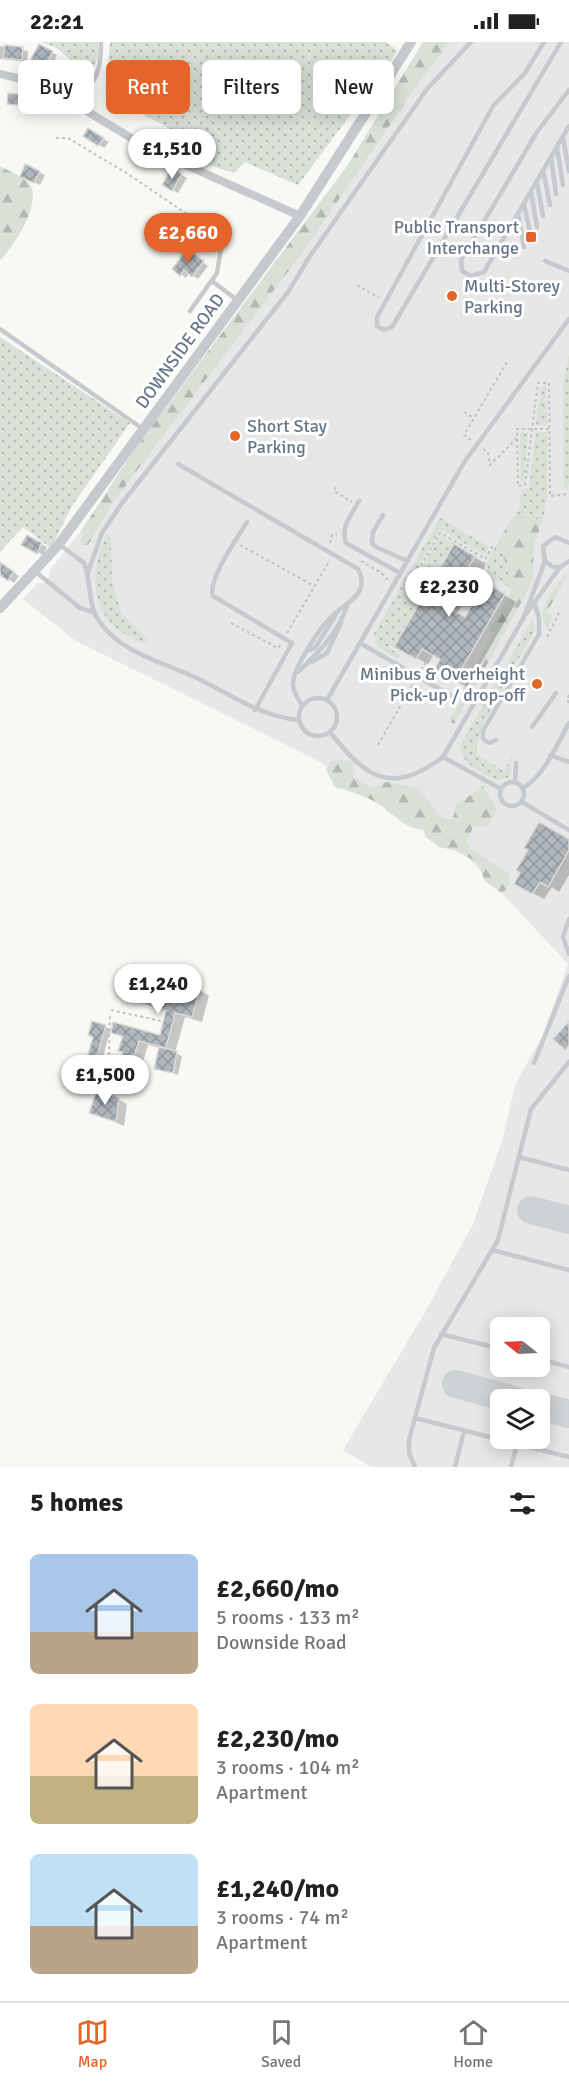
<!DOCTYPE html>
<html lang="en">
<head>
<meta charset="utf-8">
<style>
  body { margin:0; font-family:Signika,sans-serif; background:#f6f6f6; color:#222; height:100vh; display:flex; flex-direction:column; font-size:22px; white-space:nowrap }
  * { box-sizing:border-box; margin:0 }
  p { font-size:20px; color:#767676 }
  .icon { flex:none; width:33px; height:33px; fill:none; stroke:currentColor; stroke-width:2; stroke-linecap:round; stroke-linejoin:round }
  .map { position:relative; height:1425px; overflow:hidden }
  .panel { display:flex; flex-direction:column; background:#fff; flex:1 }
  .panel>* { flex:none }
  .hud { position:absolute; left:18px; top:18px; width:534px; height:54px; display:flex; gap:12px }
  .needle { width:39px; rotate:288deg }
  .fabs { position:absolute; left:490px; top:1275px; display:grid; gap:12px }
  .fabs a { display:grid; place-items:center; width:60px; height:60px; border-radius:9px; background:#fff; box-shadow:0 3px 15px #0003; font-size:30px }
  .price { position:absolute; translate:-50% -51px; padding:0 14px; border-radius:21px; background:#fff; color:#222; font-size:20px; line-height:39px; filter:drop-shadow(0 2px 3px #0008) }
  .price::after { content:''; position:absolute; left:50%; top:36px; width:18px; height:14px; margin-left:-9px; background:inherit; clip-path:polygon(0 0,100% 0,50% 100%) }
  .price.active { background:#e46429; color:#fff }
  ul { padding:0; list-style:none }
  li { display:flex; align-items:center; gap:18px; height:150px; padding:0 30px }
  li span { display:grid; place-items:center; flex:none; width:168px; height:120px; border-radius:9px; color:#555 }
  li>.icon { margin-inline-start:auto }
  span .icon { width:72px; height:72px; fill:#fffc; stroke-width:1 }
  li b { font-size:26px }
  h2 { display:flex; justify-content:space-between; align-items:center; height:72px; padding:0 30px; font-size:26px }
  .chip { padding:0 21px; border-radius:9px; background:#fff; box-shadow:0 3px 15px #0003; font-size:21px; line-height:54px }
  .chip.active { background:#e46429; color:#fff }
  .status { display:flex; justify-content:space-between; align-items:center; height:42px; padding:0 30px; background:#fff; direction:ltr }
  .status svg { height:16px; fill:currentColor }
  .tabs { display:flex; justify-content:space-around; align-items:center; height:84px; border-top:2px solid #e0e0e0; background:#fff; font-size:16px; color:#767676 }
  .tabs a { display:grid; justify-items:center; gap:3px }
  .tabs .active { color:#e46429 }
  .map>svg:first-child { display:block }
  .built { fill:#e6e7e6; fill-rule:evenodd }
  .grass { fill:url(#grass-dots) }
  .forest { fill:url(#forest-firs) }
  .shadow { fill:#0003 }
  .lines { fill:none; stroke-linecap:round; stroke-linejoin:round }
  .taxiway { stroke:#cfd2d4; stroke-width:28 }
  .building { fill:url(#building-cross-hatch); stroke:#dadad8; stroke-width:1.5 }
  .path { stroke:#c0c2c4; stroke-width:2; stroke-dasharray:3 3; stroke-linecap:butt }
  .service { stroke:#c6c9cd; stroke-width:4.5 }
  .minor { stroke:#c6c9cd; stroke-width:8 }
  .tertiary { stroke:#c6c9cd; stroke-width:10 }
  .poi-dot { fill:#e46429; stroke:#fff; stroke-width:2 }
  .labels { text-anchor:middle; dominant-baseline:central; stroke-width:6; stroke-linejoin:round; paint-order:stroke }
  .poi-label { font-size:18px; fill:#677687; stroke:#fff; text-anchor:end }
  .street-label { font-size:18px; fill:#677687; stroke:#fff }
</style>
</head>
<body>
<div class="status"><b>22:21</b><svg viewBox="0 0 49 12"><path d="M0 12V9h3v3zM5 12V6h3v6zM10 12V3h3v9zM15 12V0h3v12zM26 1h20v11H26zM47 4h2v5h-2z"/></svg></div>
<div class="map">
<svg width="569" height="1425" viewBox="0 0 569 1425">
  <defs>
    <pattern id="grass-dots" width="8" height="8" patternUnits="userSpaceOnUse" patternTransform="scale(1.5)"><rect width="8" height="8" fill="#d9e0d6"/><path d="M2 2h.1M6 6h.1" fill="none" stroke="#b4bab3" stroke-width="1.8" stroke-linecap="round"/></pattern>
    <pattern id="forest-firs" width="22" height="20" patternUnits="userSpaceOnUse" patternTransform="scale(1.5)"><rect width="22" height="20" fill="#d9e0d6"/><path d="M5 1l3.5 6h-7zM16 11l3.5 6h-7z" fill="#b4bab3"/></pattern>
    <pattern id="building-cross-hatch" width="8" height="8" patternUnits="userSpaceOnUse" patternTransform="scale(1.5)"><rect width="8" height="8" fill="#afb6bc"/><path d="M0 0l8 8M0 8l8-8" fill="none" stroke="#92999e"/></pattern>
  </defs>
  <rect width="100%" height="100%" fill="#f8f8f5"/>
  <!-- built -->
  <path class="built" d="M423,0H569V1425H371L343,1408L424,1272L473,1182L503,1096L515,1043L543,993L568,922L455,801L313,716L76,599L23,557L37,541H44L49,535L50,528L83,486L134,408L348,123ZM501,1286H540V1324H501ZM501,1358H540V1396H501Z"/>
  <!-- grass -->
  <path class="grass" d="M41,0H98V14L91,34L55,5Z
    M110,0H386L398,9L298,143L245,120L234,131L203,121L200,103L105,52Z
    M0,295L130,381L72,464L51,506L23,485L0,510Z
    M569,313V442L564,448L563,343Z
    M546,344L547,383H536L541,345Z
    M528,390L524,439H521L520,391Z
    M536,390H547V453L543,478L512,476L520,465L521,447L529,446Z
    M440,476L489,505L485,513L440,487L406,546L401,544Z
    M107,492L111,497L112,538L121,571L149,598L142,601C133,595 121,591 114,584C88,561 93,518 107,492Z
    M440,494L454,502L394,605L390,603L389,606L400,613L397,617L377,604L374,592L399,548L407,552Z
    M499,498L510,537L506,544L485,533L489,527L485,524Z
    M532,578L535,586L533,592C521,613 471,692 477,712L504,729L512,714L510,735L497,738C480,731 462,722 460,704Z"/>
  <!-- forest -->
  <path class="forest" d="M423,0H450L417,43L305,207L113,460L88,503H81L83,486L134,408L348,123Z
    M0,124C8,129 22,134 28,140C45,158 13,205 0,219Z
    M529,475L543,478L534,502L533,535L527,550L454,682L449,678L467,649L463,646L493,592L489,589L512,548L506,544L510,537L499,498L512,476Z
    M569,530L547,570L552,573L548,589C533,570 554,543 569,530Z
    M339,717L352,721L355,736L372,746L386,740L418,746L443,777H453L456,763L483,744L497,767L488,784L473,785L467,800L471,807L508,831L510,841L505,849L500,850L485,839L477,820L454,808L439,805L426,795L423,788C403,785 398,776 383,765C368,754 352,750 335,745L326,728L330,720Z"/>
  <!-- shadow -->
  <path class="shadow" d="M0,4L28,9L27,20L0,17Z
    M40,4L57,13L50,28L32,19Z
    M36,56L41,59L40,67L9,61Z
    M94,91L109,100L104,106L85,93Z
    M173,128L187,136L178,151L164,143Z
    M39,130L45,133L40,143L27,137Z
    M193,212L208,224L198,237L189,231L186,236L181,232Z
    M27,495L47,505L43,513L23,503Z
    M455,504L486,522L457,572L465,577L485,542L516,560L467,645L436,628L442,617L434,612L428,622L408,611Z
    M0,521L19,534L14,541L0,531Z
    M569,799V833L559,850L552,845L544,857L516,842L522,830Z
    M150,935L200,948L209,954L202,980L185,975L175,1011L182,1014L178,1033L156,1026L160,1006L148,1003L141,1026L122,1018L124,996L110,989L96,1041L83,1036L94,995L93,981L113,988L161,995L167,970L143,961Z
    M118,1057L127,1062L124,1084L91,1070Z"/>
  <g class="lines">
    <!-- taxiway -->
    <path class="taxiway" d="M531,1168L569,1178
      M456,1342L514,1358
      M540,1364L569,1372"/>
  </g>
  <!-- building -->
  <path class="building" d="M39,2L53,9L44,26L30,19Z
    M5,3L23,5L22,18L3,16Z
    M8,51L36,54L35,65L7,62Z
    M88,86L104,96L98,104L83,94Z
    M25,122L40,129L34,141L20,135Z
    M172,126L182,132L172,149L162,143Z
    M187,207L204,219L192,235L184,228L180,234L172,227Z
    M27,493L42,501L37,512L21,503Z
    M454,502L475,514L446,564L465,575L485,540L505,552L454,640L434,628L440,617L422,607L416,617L394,605Z
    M0,520L14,530L8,539L0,533Z
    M539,780L569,797V808L548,845L540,840L532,852L514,842L520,831L516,828L528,808L524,806Z
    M149,933L200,947L192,975L175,971L166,1006L139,999L132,1022L120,1019L123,1010L118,1009L123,994L111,991L113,980L160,993L166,968L142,961Z
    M92,979L106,983L90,1039L81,1037L93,995L88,993Z
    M569,979V1003L565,1008L553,997Z
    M159,1005L177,1009L173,1031L154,1027Z
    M97,1048L119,1056L116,1080L89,1071Z"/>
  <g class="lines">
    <!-- path -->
    <path class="path" d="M56,96H68L128,132L206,185
      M357,243L379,256
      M464,370L474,376
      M549,387H517L518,444L525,443L538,341H549L550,454L569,452
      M471,398L464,393L507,320
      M483,407L488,410L490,423L517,396
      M336,445L334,449L352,460
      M330,501L332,493L337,492
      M240,503L314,544
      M361,519L380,530L388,538
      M400,546L406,549L440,491L486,517
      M457,570L493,503
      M231,581L278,606L280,603
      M287,591L330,518
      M547,595L559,571
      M421,628L431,612
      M569,653L567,657L569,661
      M378,703L414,640
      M111,968L161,979
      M106,1037C111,1015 108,996 110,974"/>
    <!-- service -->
    <path class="service" d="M544,0L525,31L493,64L377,275V284L384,288L392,285L561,0
      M569,48L537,90L461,218L462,229L471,234L484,230L569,84
      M72,59C97,40 101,31 101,0
      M563,95L569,129
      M557,106L563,143
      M551,116L556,152
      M543,128L550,163
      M537,141L543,174
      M531,150L537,185
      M524,162L531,195
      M518,173L524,205
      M545,219L569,229
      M212,239L237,258
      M190,269L217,231L222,200L211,189
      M0,287L143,387
      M178,422L358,527C372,554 343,561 329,577C318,589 293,626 293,642C293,651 298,656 302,663
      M359,459C352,472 340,485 346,501L400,531
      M383,473L373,490L372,501L376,505L407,519
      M247,480C238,495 207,538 213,554L292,601L255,668
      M59,502L84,521C92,540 87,562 99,579C121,612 167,621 201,638C234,655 261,674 298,678
      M560,525H553L545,519L543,504L555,495L569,501
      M36,530L80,566L93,570
      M88,530L102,491L122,461L288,250L310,214L427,47L471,0
      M526,572L560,525L569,519
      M360,601L453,655
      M309,608L315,606L337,571
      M312,620L327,611L341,581
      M298,630C319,610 338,591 347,564
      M299 675a19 19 0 1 1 38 0a19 19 0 1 1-38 0Z
      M327,658L465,419L569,277
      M532,685L556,651
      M330,690C366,736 391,754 443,715L524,575L545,519
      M496,698L489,701L483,697V689L539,592V576L535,563
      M550,713L569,720
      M443,715L501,747
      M500 752a12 12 0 1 1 24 0a12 12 0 1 1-24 0Z
      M515,740L516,721
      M523,746C545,733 557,702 569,681
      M522,760L569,788
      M569,877L563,895L569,912
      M534,1021L569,934
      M519,1115L569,1128
      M492,1208L569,1228
      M441,1292L501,1307
      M540,1317L569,1325
      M415,1376L569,1415
      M415,1425L409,1411V1398L434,1306L498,1198L531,1067L569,1020
      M455,1425L464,1389
      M511,1425L517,1402"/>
    <!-- minor -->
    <path class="minor" d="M0,32L42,42L146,105L300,174"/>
    <!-- tertiary -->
    <path class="tertiary" d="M0,566L59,502L300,174L411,0"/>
  </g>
  <!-- markers -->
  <g class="poi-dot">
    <rect x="525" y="189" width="12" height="12" rx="3"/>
    <circle cx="452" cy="254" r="6"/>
    <circle cx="235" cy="394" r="6"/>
    <circle cx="537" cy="642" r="6"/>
  </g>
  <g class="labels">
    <!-- poi labels -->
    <g class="poi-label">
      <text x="519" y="185">Public Transport<tspan x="519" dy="21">Interchange</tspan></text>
      <text x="464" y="244" text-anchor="start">Multi-Storey<tspan x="464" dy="21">Parking</tspan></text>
      <text x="247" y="384" text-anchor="start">Short Stay<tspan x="247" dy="21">Parking</tspan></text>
      <text x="525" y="632">Minibus &amp; Overheight<tspan x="525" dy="21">Pick-up / drop-off</tspan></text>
    </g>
    <!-- street labels -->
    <g class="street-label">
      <text transform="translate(180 309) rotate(-54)">DOWNSIDE ROAD</text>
    </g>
  </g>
</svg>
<div class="fabs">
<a><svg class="needle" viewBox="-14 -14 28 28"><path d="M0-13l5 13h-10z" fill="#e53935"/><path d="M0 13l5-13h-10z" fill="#767676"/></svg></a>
<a><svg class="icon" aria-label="layers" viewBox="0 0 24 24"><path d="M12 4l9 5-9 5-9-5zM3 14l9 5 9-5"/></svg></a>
</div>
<b class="price" style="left:172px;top:138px">£1,510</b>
<b class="price active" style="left:188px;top:222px">£2,660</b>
<b class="price" style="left:449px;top:576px">£2,230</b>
<b class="price" style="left:158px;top:973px">£1,240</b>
<b class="price" style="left:105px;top:1064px">£1,500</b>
<div class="hud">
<a class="chip">Buy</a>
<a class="chip active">Rent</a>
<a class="chip">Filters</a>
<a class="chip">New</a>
</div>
</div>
<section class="panel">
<h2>5 homes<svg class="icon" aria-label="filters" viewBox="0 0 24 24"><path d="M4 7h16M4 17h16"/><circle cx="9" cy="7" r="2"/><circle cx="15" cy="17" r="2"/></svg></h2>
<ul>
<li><span style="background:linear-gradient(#a9c7e8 65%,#b9a48a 0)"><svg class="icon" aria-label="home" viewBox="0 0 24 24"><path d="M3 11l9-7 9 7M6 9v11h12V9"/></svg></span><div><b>£2,660/mo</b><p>5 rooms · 133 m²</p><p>Downside Road</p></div></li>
<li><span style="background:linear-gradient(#ffd9b3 60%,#c2b280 0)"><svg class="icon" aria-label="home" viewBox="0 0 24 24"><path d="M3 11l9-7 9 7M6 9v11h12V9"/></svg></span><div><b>£2,230/mo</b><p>3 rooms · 104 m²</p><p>Apartment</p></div></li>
<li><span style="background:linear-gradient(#bfe0f5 60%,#b9a48a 0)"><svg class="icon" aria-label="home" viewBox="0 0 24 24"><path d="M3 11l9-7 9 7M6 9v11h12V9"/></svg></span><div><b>£1,240/mo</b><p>3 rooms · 74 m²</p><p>Apartment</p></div></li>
</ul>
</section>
<nav class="tabs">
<a class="active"><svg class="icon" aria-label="map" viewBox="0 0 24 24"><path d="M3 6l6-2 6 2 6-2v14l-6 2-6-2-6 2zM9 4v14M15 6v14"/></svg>Map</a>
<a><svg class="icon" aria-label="saved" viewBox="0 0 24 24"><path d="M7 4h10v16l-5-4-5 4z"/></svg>Saved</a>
<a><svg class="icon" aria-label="home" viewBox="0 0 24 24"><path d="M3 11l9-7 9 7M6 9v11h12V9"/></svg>Home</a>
</nav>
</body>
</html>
